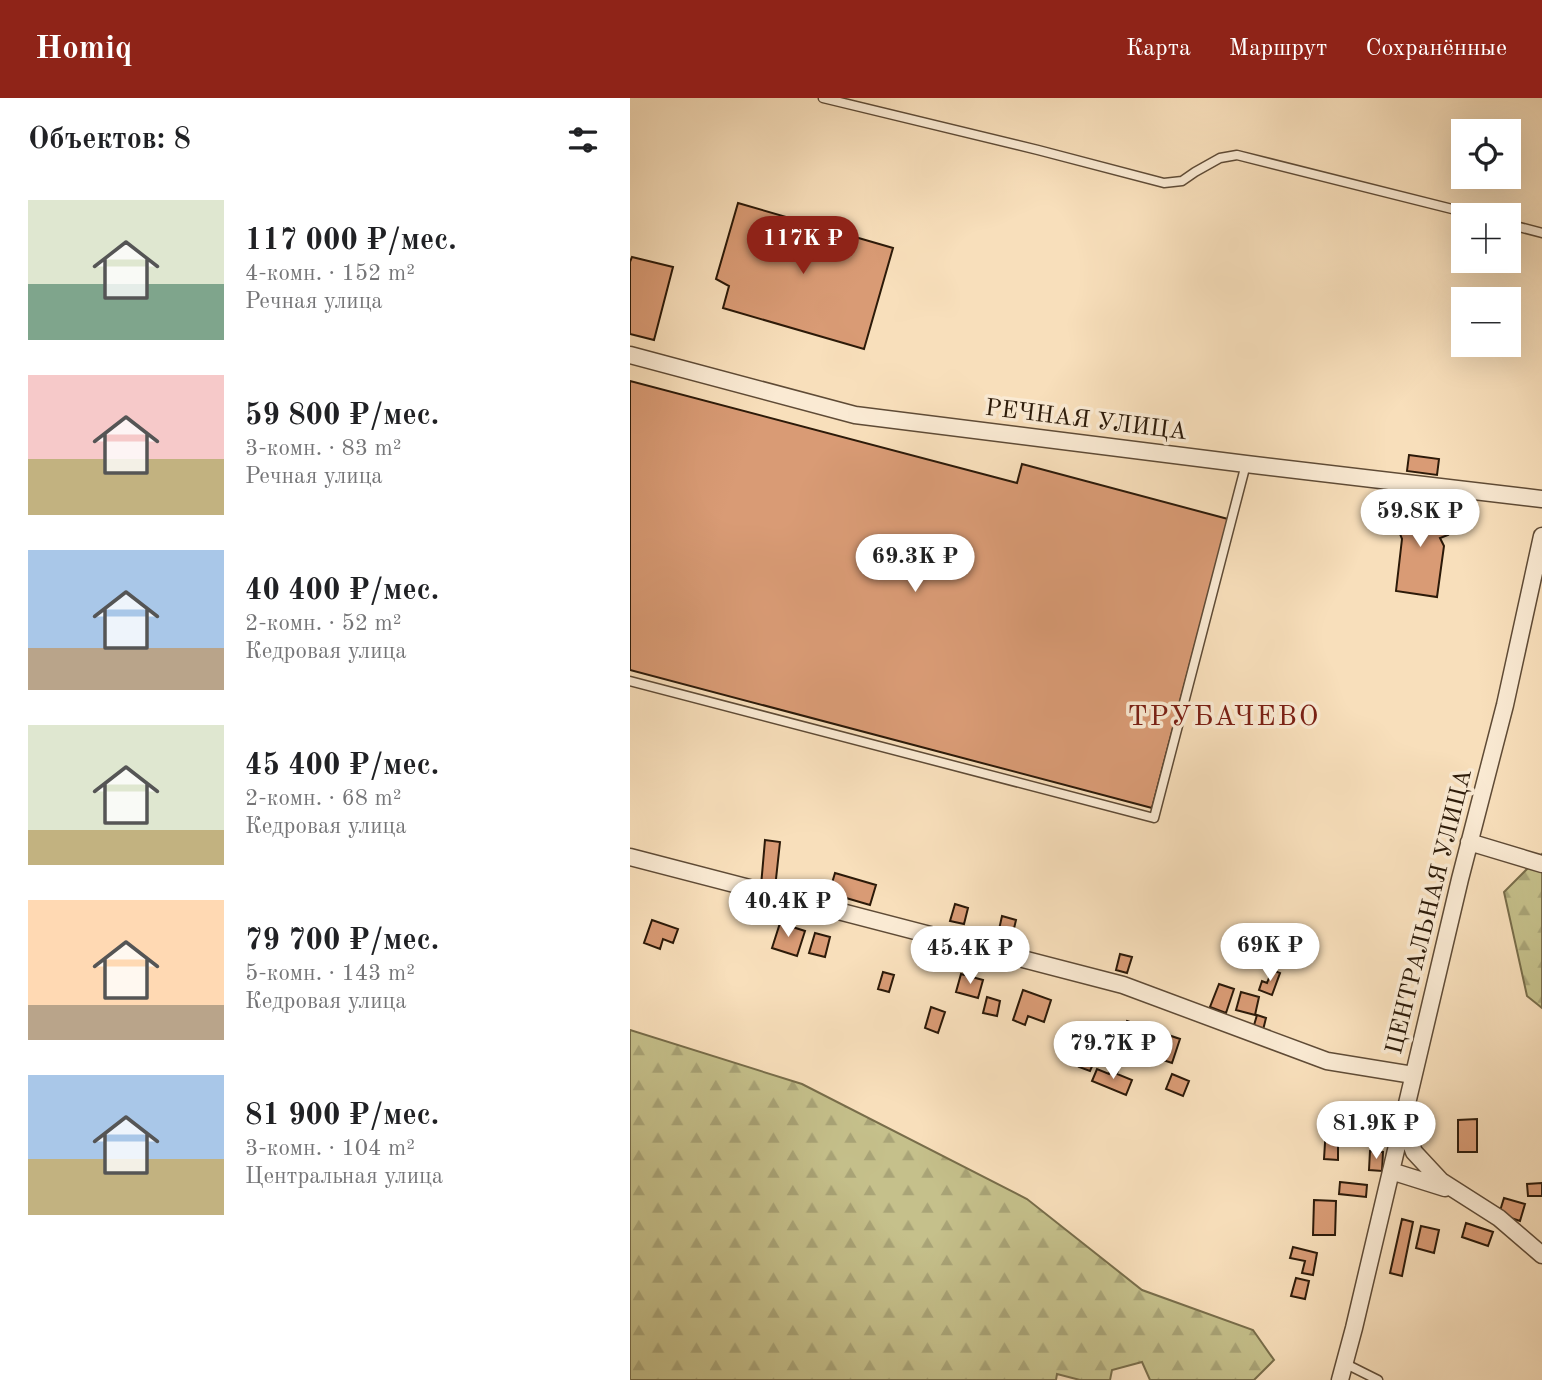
<!DOCTYPE html>
<html lang="ru">
<head>
<meta charset="utf-8">
<style>
  body { margin:0; font-family:"Old Standard TT",serif; background:#f6f6f6; color:#202124; height:100vh; display:flex; flex-direction:column; font-size:26px; white-space:nowrap }
  * { box-sizing:border-box; margin:0 }
  p { font-size:23px; color:#757577 }
  .icon { flex:none; width:38px; height:38px; fill:none; stroke:currentColor; stroke-width:2; stroke-linecap:round; stroke-linejoin:round }
  .map { position:relative; flex:1; overflow:hidden }
  .details { display:flex; flex-direction:column; background:#fff; width:630px }
  .details>* { flex:none }
  .controls { position:absolute; left:821px; top:21px; display:grid; gap:14px }
  .controls a { display:grid; place-items:center; width:70px; height:70px; border-radius:0px; background:#fff; box-shadow:0 7px 28px #0002; font-size:35px }
  .price { position:absolute; translate:-50% -60px; padding:0 16px; border-radius:24px; background:#fff; color:#222; font-size:23px; line-height:46px; filter:drop-shadow(0 2px 4px #0008) }
  .price::after { content:''; position:absolute; left:50%; top:42px; width:21px; height:16px; margin-left:-10px; background:inherit; clip-path:polygon(0 0,100% 0,50% 100%) }
  .price.current { background:#8f2418; color:#fff }
  ul { padding:0; list-style:none }
  li { display:flex; align-items:center; gap:21px; height:175px; padding:0 28px }
  li span { display:grid; place-items:center; flex:none; width:196px; height:140px; border-radius:0px; color:#555 }
  li>.icon { margin-inline-start:auto }
  span .icon { width:84px; height:84px; fill:#fffc; stroke-width:1 }
  li b { font-size:30px }
  h2 { display:flex; justify-content:space-between; align-items:center; height:84px; padding:0 28px; font-size:30px }
  header { display:flex; align-items:center; gap:42px; box-sizing:border-box; height:98px; padding:0 35px; background:#8f2418; color:#fff }
  header strong { font-size:33px }
  nav { display:flex; gap:38px; margin-inline-start:auto; font-size:24px }
  main { display:flex; flex:1; min-height:0 }
  .map>svg:first-child { display:block }
  .forest { fill:url(#forest-firs); stroke:#786d4a; stroke-width:2 }
  .building { fill:#d99b75; stroke:#2c1a09; stroke-width:2 }
  .lines { fill:none; stroke-linecap:round; stroke-linejoin:round }
  .service-casing { stroke:#5f4b36; stroke-width:11 }
  .minor-casing { stroke:#5f4b36; stroke-width:19 }
  .service { stroke:#faead3; stroke-width:8 }
  .minor { stroke:#faead3; stroke-width:16 }
  .labels { text-anchor:middle; dominant-baseline:central; stroke-width:7; stroke-linejoin:round; paint-order:stroke }
  .street-label { font-size:24px; fill:#2c1a09; stroke:#faead3 }
  .quarter-label { font-size:28px; letter-spacing:2px; fill:#7a1f14; stroke:#faead3 }
</style>
</head>
<body>
<header>
<strong>Homiq</strong>
<nav><a>Карта</a><a>Маршрут</a><a>Сохранённые</a></nav>
</header>
<main>
<section class="details">
<h2>Объектов: 8<svg class="icon" aria-label="filters" viewBox="0 0 24 24"><path d="M4 7h16M4 17h16"/><circle cx="9" cy="7" r="2"/><circle cx="15" cy="17" r="2"/></svg></h2>
<ul>
<li><span style="background:linear-gradient(#dfe7d0 60%,#7fa58c 0)"><svg class="icon" aria-label="home" viewBox="0 0 24 24"><path d="M3 11l9-7 9 7M6 9v11h12V9"/></svg></span><div><b>117 000 ₽/мес.</b><p>4-комн. · 152 m²</p><p>Речная улица</p></div></li>
<li><span style="background:linear-gradient(#f6c9c9 60%,#c2b280 0)"><svg class="icon" aria-label="home" viewBox="0 0 24 24"><path d="M3 11l9-7 9 7M6 9v11h12V9"/></svg></span><div><b>59 800 ₽/мес.</b><p>3-комн. · 83 m²</p><p>Речная улица</p></div></li>
<li><span style="background:linear-gradient(#a9c7e8 70%,#b9a48a 0)"><svg class="icon" aria-label="home" viewBox="0 0 24 24"><path d="M3 11l9-7 9 7M6 9v11h12V9"/></svg></span><div><b>40 400 ₽/мес.</b><p>2-комн. · 52 m²</p><p>Кедровая улица</p></div></li>
<li><span style="background:linear-gradient(#dfe7d0 75%,#c2b280 0)"><svg class="icon" aria-label="home" viewBox="0 0 24 24"><path d="M3 11l9-7 9 7M6 9v11h12V9"/></svg></span><div><b>45 400 ₽/мес.</b><p>2-комн. · 68 m²</p><p>Кедровая улица</p></div></li>
<li><span style="background:linear-gradient(#ffd9b3 75%,#b9a48a 0)"><svg class="icon" aria-label="home" viewBox="0 0 24 24"><path d="M3 11l9-7 9 7M6 9v11h12V9"/></svg></span><div><b>79 700 ₽/мес.</b><p>5-комн. · 143 m²</p><p>Кедровая улица</p></div></li>
<li><span style="background:linear-gradient(#a9c7e8 60%,#c2b280 0)"><svg class="icon" aria-label="home" viewBox="0 0 24 24"><path d="M3 11l9-7 9 7M6 9v11h12V9"/></svg></span><div><b>81 900 ₽/мес.</b><p>3-комн. · 104 m²</p><p>Центральная улица</p></div></li>
</ul>
</section>
<div class="map">
<svg width="912" height="1282" viewBox="0 0 912 1282">
  <defs>
    <pattern id="forest-firs" width="22" height="20" patternUnits="userSpaceOnUse" patternTransform="scale(1.75)"><rect width="22" height="20" fill="#c5c08b"/><path d="M5 1l3.5 6h-7zM16 11l3.5 6h-7z" fill="#a9a477"/></pattern>
  </defs>
  <rect width="100%" height="100%" fill="#f8dfbb"/>
  <filter id="stains"><feTurbulence type="fractalNoise" baseFrequency=".00286" numOctaves="4"/><feColorMatrix values="0 0 0 0 .2 0 0 0 0 .09 0 0 0 0 .02 0 0 0 .5 -.17"/></filter>
  <radialGradient id="worn" r=".72"><stop offset=".6" stop-color="#630" stop-opacity="0"/><stop offset="1" stop-color="#630" stop-opacity=".3"/></radialGradient>
  <!-- forest -->
  <path class="forest" d="M912,756V910L897,898L874,794Z
    M0,932L172,986L397,1101L512,1192L623,1232L644,1262L624,1282H520L512,1264L482,1272L480,1282H450L427,1276L426,1282H0Z"/>
  <!-- building -->
  <path class="building" d="M108,105L263,150L234,251L93,210L99,188L86,181Z
    M2,159L43,169L24,242L0,236V164Z
    M0,283L387,385L392,366L598,421L522,710L0,572Z
    M779,357L809,361L807,377L777,373Z
    M796,401L800,410L805,408L818,437L810,440L814,448L807,499L766,493L772,441L762,416Z
    M135,742L150,744L145,790L131,788Z
    M205,775L246,787L240,807L199,795Z
    M325,806L338,810L334,826L320,823Z
    M372,818L386,822L382,839L368,836Z
    M22,822L48,831L43,845L33,841L30,851L14,845Z
    M150,825L175,833L167,858L142,850Z
    M185,835L200,839L195,859L179,855Z
    M490,856L502,859L497,875L486,872Z
    M642,872L650,875L642,897L629,892L632,883L637,885Z
    M253,874L264,877L259,894L248,891Z
    M331,876L353,882L348,900L326,894Z
    M589,886L604,891L596,915L580,909Z
    M393,892L421,902L414,924L398,918L395,927L383,922Z
    M611,894L629,899L625,917L606,912Z
    M357,899L370,903L367,918L353,915Z
    M301,909L315,914L308,935L295,930Z
    M627,917L636,920L632,936L622,934Z
    M497,923L550,941L542,965L512,955L509,965L485,957Z
    M456,951L472,957L468,968L463,966L460,973L449,969Z
    M481,970L488,972L487,976L502,982L496,997L462,983L467,971L479,976Z
    M542,976L559,983L553,998L536,991Z
    M847,1021V1054H828V1022Z
    M696,1029L729,1031L728,1046L708,1044V1062L694,1061Z
    M740,1053L753,1054L752,1073L739,1072Z
    M710,1084L737,1087L736,1099L709,1096Z
    M912,1085V1098H898L897,1086Z
    M874,1100L895,1106L890,1123L869,1116Z
    M684,1102L706,1103L705,1137H683Z
    M772,1121L783,1124L772,1178L760,1175Z
    M836,1125L863,1134L858,1148L832,1139Z
    M791,1128L809,1132L804,1155L786,1150Z
    M663,1149L687,1155L683,1177L672,1175L675,1163L660,1160Z
    M666,1180L679,1183L675,1201L661,1198Z"/>
  <g class="lines">
    <defs>
      <path id="service" d="M193,0L408,52L534,85L552,83L565,74L590,60L607,57L846,117
        M878,126L912,135
        M0,583L524,720L616,366
        M714,1265L748,1282"/>
      <path id="minor" d="M0,257L225,317L616,366L912,401
        M839,744L912,766
        M0,759L493,887L697,963L783,977
        M774,1026L784,1054L811,1083L869,1120L912,1157
        M761,1073L815,1090
        M710,1282L724,1230L830,781L875,607L912,438"/>
    </defs>
    <!-- service casing -->
    <use href="#service" class="service-casing"/>
    <!-- minor casing -->
    <use href="#minor" class="minor-casing"/>
    <!-- service -->
    <use href="#service" class="service"/>
    <!-- minor -->
    <use href="#minor" class="minor"/>
  </g>
  <g class="labels">
    <!-- street labels -->
    <g class="street-label">
      <text transform="translate(456 323) rotate(7)">РЕЧНАЯ УЛИЦА</text>
      <text transform="translate(800 814) rotate(-76)">ЦЕНТРАЛЬНАЯ УЛИЦА</text>
    </g>
    <!-- quarter labels -->
    <g class="quarter-label">
      <text x="594" y="620">ТРУБАЧЕВО</text>
    </g>
  </g>
  <rect width="100%" height="100%" filter="url(#stains)"/>
  <rect width="100%" height="100%" fill="url(#worn)"/>
</svg>
<div class="controls">
<a><svg class="icon" aria-label="locate" viewBox="0 0 24 24"><circle cx="12" cy="12" r="6"/><path d="M12 2v4M12 18v4M2 12h4M18 12h4"/></svg></a>
<a>+</a>
<a>−</a>
</div>
<b class="price current" style="left:173px;top:178px">117K ₽</b>
<b class="price" style="left:790px;top:451px">59.8K ₽</b>
<b class="price" style="left:285px;top:496px">69.3K ₽</b>
<b class="price" style="left:158px;top:841px">40.4K ₽</b>
<b class="price" style="left:640px;top:885px">69K ₽</b>
<b class="price" style="left:340px;top:888px">45.4K ₽</b>
<b class="price" style="left:483px;top:983px">79.7K ₽</b>
<b class="price" style="left:746px;top:1063px">81.9K ₽</b>
</div>
</main>
</body>
</html>
